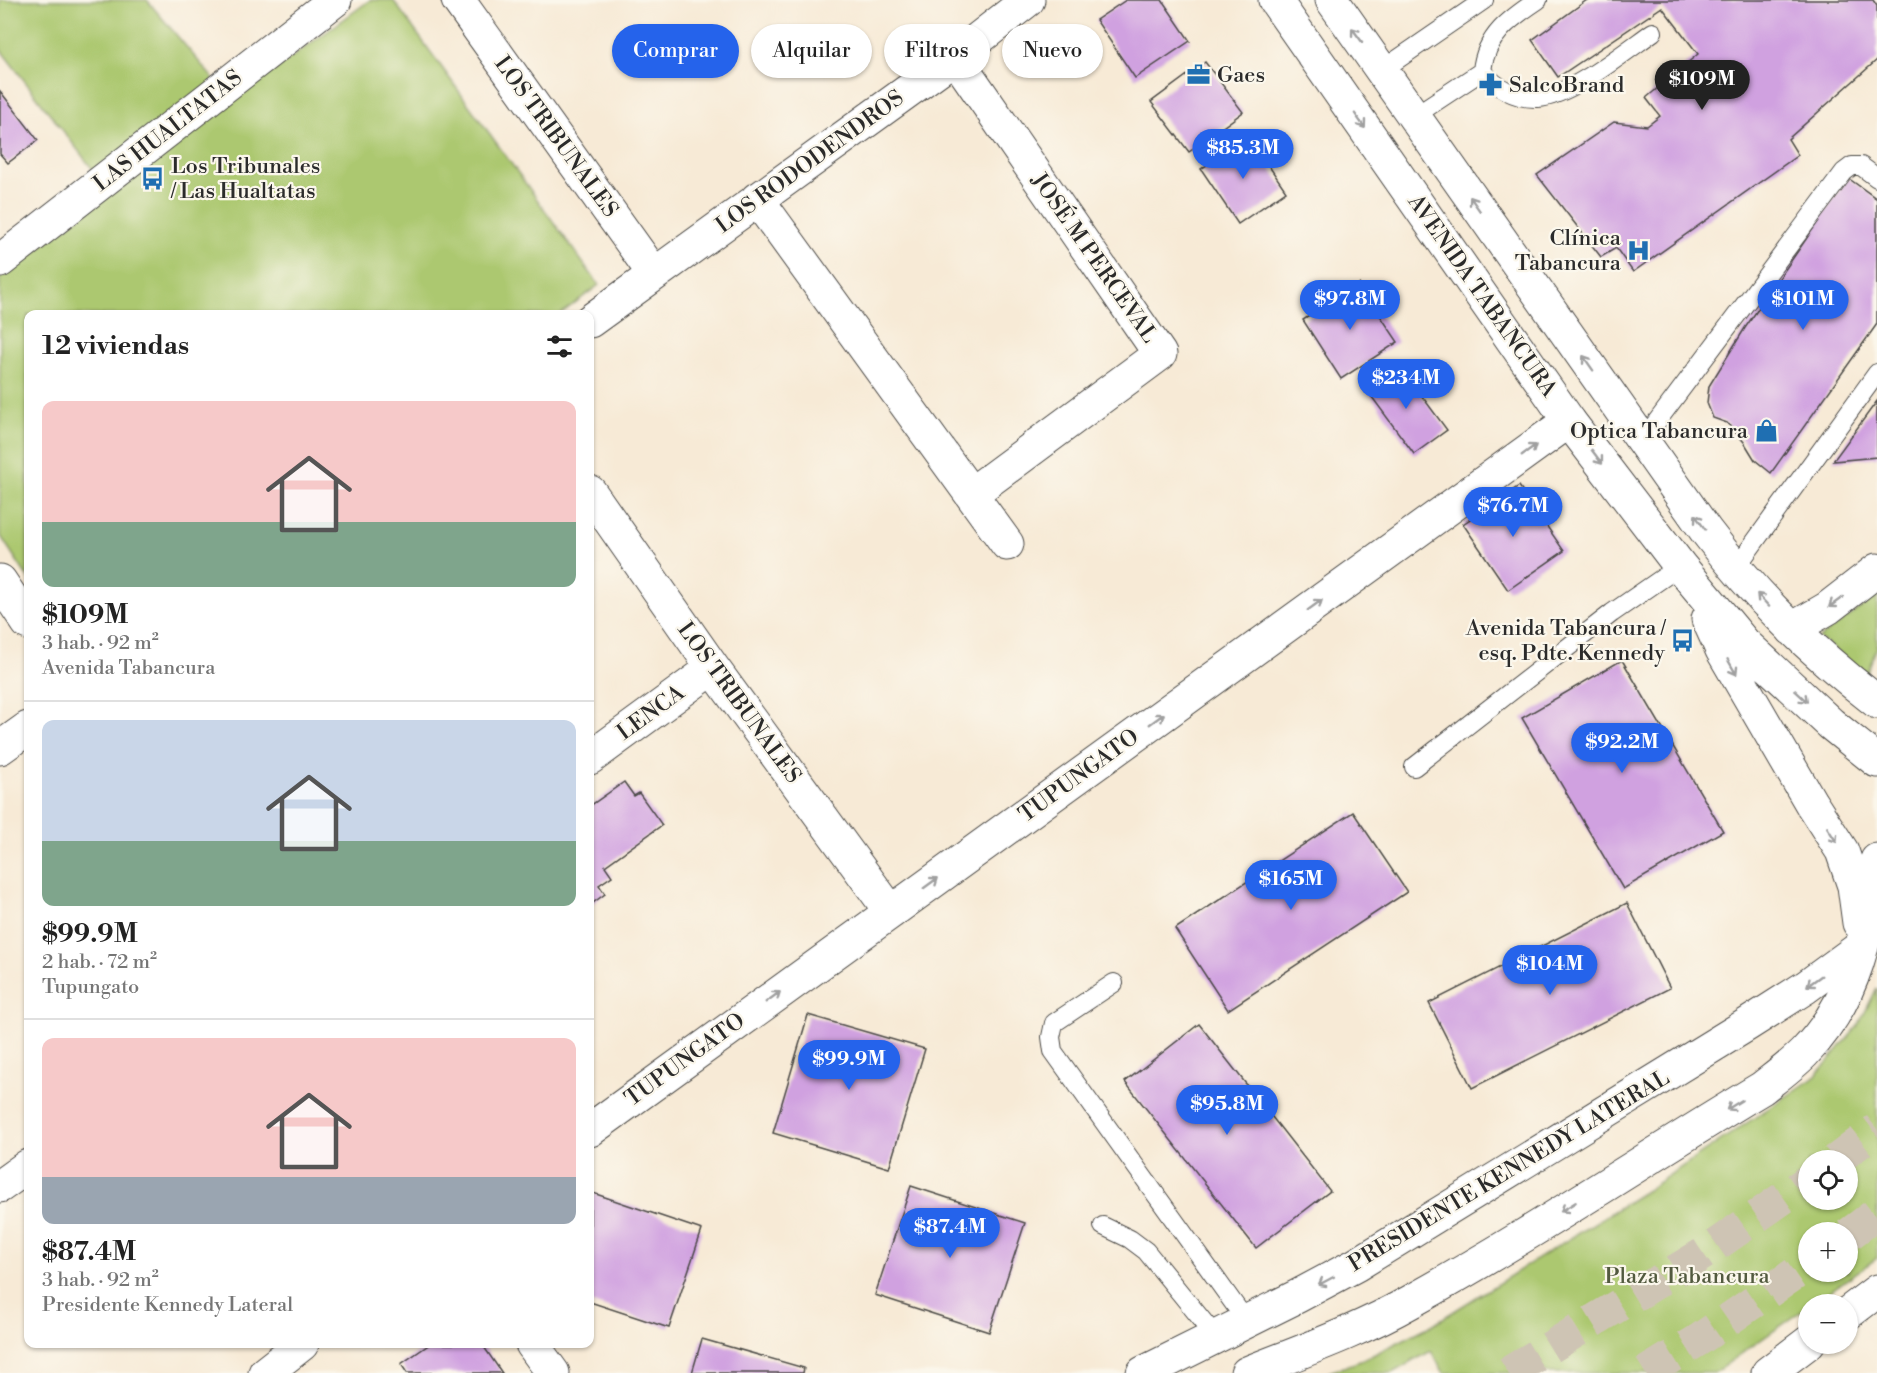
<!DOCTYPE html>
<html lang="es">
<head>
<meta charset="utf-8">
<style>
  body { margin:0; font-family:"Libre Bodoni",serif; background:#f2f2f2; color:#222; height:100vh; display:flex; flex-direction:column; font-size:22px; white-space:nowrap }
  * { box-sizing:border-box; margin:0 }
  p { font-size:20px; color:#767676 }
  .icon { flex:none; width:33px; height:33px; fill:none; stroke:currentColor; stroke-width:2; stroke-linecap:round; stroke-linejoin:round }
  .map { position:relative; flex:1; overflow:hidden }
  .panel { position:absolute; left:24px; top:310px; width:570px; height:1038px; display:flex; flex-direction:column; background:#fff; border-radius:12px; box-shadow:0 2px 4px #0004 }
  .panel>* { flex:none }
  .hud { position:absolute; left:612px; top:24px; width:570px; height:54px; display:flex; gap:12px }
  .controls { position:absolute; left:1798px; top:1150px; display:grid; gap:12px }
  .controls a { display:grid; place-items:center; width:60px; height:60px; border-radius:50%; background:#fff; box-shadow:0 2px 4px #0004; font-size:30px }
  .price { position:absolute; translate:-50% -51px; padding:0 14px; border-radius:21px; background:#2563eb; color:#fff; font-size:20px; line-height:39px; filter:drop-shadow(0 2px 3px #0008) }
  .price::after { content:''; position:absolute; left:50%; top:36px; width:18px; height:14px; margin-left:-9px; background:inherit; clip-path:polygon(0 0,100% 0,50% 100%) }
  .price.selected { background:#222; color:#fff }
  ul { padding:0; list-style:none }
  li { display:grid; align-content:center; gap:12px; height:318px; padding:0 18px }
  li+li { border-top:2px solid #e0e0e0 }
  li span { display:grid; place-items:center; height:186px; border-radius:12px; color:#555 }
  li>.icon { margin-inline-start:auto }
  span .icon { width:108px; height:108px; fill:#fffc; stroke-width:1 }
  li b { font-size:26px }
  h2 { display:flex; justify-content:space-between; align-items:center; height:72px; padding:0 18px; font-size:26px }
  .pill { padding:0 21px; border-radius:27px; background:#fff; box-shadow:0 2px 4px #0004; font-size:21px; line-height:54px }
  .pill.selected { background:#2563eb; color:#fff }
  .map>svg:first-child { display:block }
  .green { fill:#acc86f; stroke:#6c7a4d; stroke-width:1.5; fill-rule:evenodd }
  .building { fill:#d0a1e0 }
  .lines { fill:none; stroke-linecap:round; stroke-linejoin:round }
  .highway-tunnel { stroke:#cec4b4; stroke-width:33; stroke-dasharray:33 16; stroke-linecap:butt }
  .lane-casing { stroke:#4a4845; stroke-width:20 }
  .street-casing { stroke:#4a4845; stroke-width:35 }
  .secondary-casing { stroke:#4a4845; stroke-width:35 }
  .primary-casing { stroke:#4a4845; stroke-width:35 }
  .lane { stroke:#fff; stroke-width:18 }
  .street { stroke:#fff; stroke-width:33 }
  .secondary { stroke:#fff; stroke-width:33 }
  .primary { stroke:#fff; stroke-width:33 }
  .oneway { stroke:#a0a0a0 }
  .labels { text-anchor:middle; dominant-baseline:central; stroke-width:4.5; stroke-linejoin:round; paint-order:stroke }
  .poi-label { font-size:22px; fill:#2b2b2b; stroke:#fbf7ec; text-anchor:start }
  .street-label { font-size:22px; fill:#2b2b2b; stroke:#fbf7ec }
  .park-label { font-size:22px; fill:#525a3f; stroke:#fbf7ec }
</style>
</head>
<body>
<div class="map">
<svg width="1877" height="1373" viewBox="0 0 1877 1373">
  <rect width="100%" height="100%" fill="#fbf7ec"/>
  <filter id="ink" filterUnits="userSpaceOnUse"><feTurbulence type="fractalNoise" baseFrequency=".0167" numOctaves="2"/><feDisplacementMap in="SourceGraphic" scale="12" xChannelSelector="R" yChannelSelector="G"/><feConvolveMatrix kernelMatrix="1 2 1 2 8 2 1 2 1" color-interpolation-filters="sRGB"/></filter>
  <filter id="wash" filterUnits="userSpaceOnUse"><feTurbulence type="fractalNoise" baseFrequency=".008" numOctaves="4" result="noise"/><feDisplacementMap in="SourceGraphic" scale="24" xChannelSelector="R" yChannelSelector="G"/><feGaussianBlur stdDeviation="1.35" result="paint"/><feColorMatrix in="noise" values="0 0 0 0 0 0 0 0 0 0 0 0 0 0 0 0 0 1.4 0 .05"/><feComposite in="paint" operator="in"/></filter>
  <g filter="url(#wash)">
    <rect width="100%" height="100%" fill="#f7ead6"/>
    <!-- green -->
    <path class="green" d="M0,0H147L232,101L370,0H393L599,285L559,315H28V578L0,535V278L111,193L0,49Z
      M1877,596V647L1866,674L1819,638Z
      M1877,988V1258L1714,1373H1444L1431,1351L1392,1373H1327L1363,1360L1432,1325L1647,1190L1815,1077L1858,1026ZM1809,1161H1848V1200H1809ZM1809,1233H1848V1272H1809Z"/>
    <g id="blocks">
      <!-- building -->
      <path class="building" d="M1126,0H1162L1190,41L1135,78L1096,20Z
        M1587,0H1873L1877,6V60L1788,139L1798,155L1633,272L1616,248L1601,257L1537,175L1614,122L1647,126L1660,116L1646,98L1698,54L1662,7L1558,77L1532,40Z
        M1205,62L1243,112L1189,152L1151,102Z
        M0,91L38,140L8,163L0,154Z
        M1249,137L1286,191L1238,224L1201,169Z
        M1848,178L1877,199V324L1771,473L1755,460L1744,442L1727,423L1713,418L1707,403L1709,386L1745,328Z
        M1359,284L1398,342L1341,379L1303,320Z
        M1399,365L1447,430L1414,454L1366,389Z
        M1877,401V457L1833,461Z
        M1519,486L1564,551L1508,590L1463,524Z
        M1622,660L1723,831L1623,889L1522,718Z
        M624,782L634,796L639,793L662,825L605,866L612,876L599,885L605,894L590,905V806Z
        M1353,812L1407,892L1228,1010L1175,929Z
        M1627,903L1670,988L1472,1088L1429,1003Z
        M808,1015L925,1049L889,1168L773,1133Z
        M1199,1024L1330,1191L1256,1248L1125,1082Z
        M911,1186L1025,1223L989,1332L875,1295Z
        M590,1192L702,1230L669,1328L590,1302Z
        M702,1339L804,1368L803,1373H692Z
        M430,1344H482L502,1373H407L401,1364Z"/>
    </g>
  </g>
  <g filter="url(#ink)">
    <use href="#blocks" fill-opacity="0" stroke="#4a4845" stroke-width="1.5"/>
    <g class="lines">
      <!-- highway-tunnel -->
      <path class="highway-tunnel" d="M1835,1161L1877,1129
        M1848,1235L1877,1213
        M1508,1373L1703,1254L1809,1180
        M1645,1373L1697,1341L1809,1264"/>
      <defs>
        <path id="lane" d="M1382,70L1484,0
          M1482,71C1495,87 1516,99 1538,98C1569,97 1626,51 1653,32
          M1414,116L1482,71C1485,36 1511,18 1538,0
          M1643,440L1844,172L1852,166H1861L1877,178
          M1735,569L1877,373
          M1414,767L1612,613L1680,566
          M1114,983L1054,1023L1051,1037L1053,1051L1247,1322
          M1103,1226L1130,1239L1146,1251L1216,1337"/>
        <path id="street" d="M458,0L654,274
          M955,57L1160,354L971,494
          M757,199L1007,544
          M590,321L955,57L1028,0
          M590,492L713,668L891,912
          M0,581L28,623
          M0,748L28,728
          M590,758L713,668
          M590,1130L1569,421
          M0,1186L28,1166
          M532,1344L553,1373
          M265,1373L302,1344
          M1143,1373L1298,1296L1356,1265L1748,1024L1806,987L1862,946"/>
        <path id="secondary" d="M0,261L335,0"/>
        <path id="primary" d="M1275,0L1569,421L1680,566L1744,643L1831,724L1877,761
          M1332,0L1706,531C1757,598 1810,650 1877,702
          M1708,619L1722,650L1811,803L1842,851L1854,886L1859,923
          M1792,629L1828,608L1877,570
          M1848,1313L1877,1291
          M1247,1373C1302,1351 1359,1331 1410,1302C1530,1236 1644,1159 1762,1088C1776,1077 1791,1066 1804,1053C1857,998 1868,933 1877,860
          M1768,1373L1809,1342"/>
      </defs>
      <!-- lane casing -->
      <use href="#lane" class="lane-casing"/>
      <!-- street casing -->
      <use href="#street" class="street-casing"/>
      <!-- secondary casing -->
      <use href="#secondary" class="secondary-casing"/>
      <!-- primary casing -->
      <use href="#primary" class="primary-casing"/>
      <!-- lane -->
      <use href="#lane" class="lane"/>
      <!-- street -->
      <use href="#street" class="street"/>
      <!-- secondary -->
      <use href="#secondary" class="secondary"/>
      <!-- primary -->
      <use href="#primary" class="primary"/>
    </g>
    <!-- one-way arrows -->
    <defs><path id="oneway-shaft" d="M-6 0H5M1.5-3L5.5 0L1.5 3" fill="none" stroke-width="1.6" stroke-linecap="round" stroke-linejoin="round" transform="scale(1.5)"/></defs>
    <g class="oneway">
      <use href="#oneway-shaft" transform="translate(1357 35) rotate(-126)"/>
      <use href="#oneway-shaft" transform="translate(1360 121) rotate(55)"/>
      <use href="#oneway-shaft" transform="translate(1475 204) rotate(-125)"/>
      <use href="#oneway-shaft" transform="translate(1588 363) rotate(-125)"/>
      <use href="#oneway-shaft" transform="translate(1529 450) rotate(-36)"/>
      <use href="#oneway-shaft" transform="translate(1597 457) rotate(53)"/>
      <use href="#oneway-shaft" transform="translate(1700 522) rotate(-125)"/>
      <use href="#oneway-shaft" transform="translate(1763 600) rotate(-133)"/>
      <use href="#oneway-shaft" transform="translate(1836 602) rotate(144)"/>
      <use href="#oneway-shaft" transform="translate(1315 605) rotate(-36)"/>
      <use href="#oneway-shaft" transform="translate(1732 667) rotate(60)"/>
      <use href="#oneway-shaft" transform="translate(1801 696) rotate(43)"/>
      <use href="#oneway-shaft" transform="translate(1157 719) rotate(-36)"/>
      <use href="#oneway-shaft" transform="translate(1832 835) rotate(58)"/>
      <use href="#oneway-shaft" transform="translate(931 883) rotate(-36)"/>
      <use href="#oneway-shaft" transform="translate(1814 981) rotate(144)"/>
      <use href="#oneway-shaft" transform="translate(773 997) rotate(-36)"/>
      <use href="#oneway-shaft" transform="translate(1734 1105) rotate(148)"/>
      <use href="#oneway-shaft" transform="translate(1568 1207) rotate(148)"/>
      <use href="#oneway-shaft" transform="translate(1326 1281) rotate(152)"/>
    </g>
  </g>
  <!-- icons -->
  <defs>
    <symbol id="office-bare" viewBox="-9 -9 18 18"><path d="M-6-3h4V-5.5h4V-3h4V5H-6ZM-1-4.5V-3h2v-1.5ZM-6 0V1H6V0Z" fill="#1f6fb2" stroke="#fbf7ec" stroke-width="2.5" paint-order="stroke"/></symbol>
    <symbol id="pharmacy-bare" viewBox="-9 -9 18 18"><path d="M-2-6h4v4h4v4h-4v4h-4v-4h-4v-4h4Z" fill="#1f6fb2" stroke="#fbf7ec" stroke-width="2.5" paint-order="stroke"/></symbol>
    <symbol id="bus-bare" viewBox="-9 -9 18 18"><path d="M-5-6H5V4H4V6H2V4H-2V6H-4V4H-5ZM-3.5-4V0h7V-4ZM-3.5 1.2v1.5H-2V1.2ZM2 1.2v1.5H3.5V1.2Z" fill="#1f6fb2" stroke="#fbf7ec" stroke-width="2.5" paint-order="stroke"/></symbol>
    <symbol id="hospital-bare" viewBox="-9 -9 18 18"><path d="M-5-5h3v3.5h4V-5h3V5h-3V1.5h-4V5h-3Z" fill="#1f6fb2" stroke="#fbf7ec" stroke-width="2.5" paint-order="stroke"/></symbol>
    <symbol id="shop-bare" viewBox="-9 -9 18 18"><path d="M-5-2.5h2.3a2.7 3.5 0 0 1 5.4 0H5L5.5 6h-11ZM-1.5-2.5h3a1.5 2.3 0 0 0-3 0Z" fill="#1f6fb2" stroke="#fbf7ec" stroke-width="2.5" paint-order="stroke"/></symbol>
  </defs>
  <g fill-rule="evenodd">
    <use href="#office-bare" x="1182" y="58" width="33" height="33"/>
    <use href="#pharmacy-bare" x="1474" y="68" width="33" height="33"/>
    <use href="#bus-bare" x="136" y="162" width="33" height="33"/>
    <use href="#hospital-bare" x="1622" y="234" width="33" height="33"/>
    <use href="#shop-bare" x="1750" y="414" width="33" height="33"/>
    <use href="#bus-bare" x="1666" y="624" width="33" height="33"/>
  </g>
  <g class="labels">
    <!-- poi labels -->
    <g class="poi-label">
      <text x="1217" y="75">Gaes</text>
      <text x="1509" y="85">SalcoBrand</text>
      <text x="171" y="166">Los Tribunales<tspan x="171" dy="25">/ Las Hualtatas</tspan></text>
      <text x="1621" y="238" text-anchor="end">Clínica<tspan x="1621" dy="25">Tabancura</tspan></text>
      <text x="1748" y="431" text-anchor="end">Optica Tabancura</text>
      <text x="1665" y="628" text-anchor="end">Avenida Tabancura /<tspan x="1665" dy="25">esq. Pdte. Kennedy</tspan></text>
    </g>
    <!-- street labels -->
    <g class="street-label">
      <text transform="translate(168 131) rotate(-38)">LAS HUALTATAS</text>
      <text transform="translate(556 137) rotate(54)">LOS TRIBUNALES</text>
      <text transform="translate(810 162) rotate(-36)">LOS RODODENDROS</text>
      <text transform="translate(1094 258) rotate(55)">JOSÉ M PERCEVAL</text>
      <text transform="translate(1482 296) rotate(55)">AVENIDA TABANCURA</text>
      <text transform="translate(739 703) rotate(54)">LOS TRIBUNALES</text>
      <text transform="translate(651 713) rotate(-36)">LENCA</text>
      <text transform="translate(1079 776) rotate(-36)">TUPUNGATO</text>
      <text transform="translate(685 1060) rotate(-36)">TUPUNGATO</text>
      <text transform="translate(1509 1171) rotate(-31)">PRESIDENTE KENNEDY LATERAL</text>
    </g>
    <!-- park labels -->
    <g class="park-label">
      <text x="1687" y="1276">Plaza Tabancura</text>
    </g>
  </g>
</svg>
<div class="controls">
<a><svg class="icon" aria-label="locate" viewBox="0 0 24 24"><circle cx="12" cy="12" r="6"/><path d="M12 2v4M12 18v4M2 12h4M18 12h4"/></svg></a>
<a>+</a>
<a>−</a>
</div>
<b class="price selected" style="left:1702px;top:111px">$109M</b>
<b class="price" style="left:1243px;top:180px">$85.3M</b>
<b class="price" style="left:1350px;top:331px">$97.8M</b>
<b class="price" style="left:1803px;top:331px">$101M</b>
<b class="price" style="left:1406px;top:410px">$234M</b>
<b class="price" style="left:1513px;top:538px">$76.7M</b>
<b class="price" style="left:1622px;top:774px">$92.2M</b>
<b class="price" style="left:1291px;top:911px">$165M</b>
<b class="price" style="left:1550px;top:996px">$104M</b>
<b class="price" style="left:849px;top:1091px">$99.9M</b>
<b class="price" style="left:1227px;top:1136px">$95.8M</b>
<b class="price" style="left:950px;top:1259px">$87.4M</b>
<div class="hud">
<a class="pill selected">Comprar</a>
<a class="pill">Alquilar</a>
<a class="pill">Filtros</a>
<a class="pill">Nuevo</a>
</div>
<section class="panel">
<h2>12 viviendas<svg class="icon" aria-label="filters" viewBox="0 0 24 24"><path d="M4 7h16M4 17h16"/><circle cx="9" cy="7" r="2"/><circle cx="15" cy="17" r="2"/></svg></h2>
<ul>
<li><span style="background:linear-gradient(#f6c9c9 65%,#7fa58c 0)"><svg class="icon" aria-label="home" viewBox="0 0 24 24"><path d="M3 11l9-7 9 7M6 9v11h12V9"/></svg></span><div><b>$109M</b><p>3 hab. · 92 m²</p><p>Avenida Tabancura</p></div></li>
<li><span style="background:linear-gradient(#c9d6e8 65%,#7fa58c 0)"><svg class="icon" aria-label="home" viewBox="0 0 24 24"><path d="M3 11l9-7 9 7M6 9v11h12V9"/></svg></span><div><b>$99.9M</b><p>2 hab. · 72 m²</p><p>Tupungato</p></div></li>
<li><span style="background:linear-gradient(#f6c9c9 75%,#9aa5b1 0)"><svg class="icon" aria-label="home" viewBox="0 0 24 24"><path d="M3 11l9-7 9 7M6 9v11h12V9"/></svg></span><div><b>$87.4M</b><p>3 hab. · 92 m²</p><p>Presidente Kennedy Lateral</p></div></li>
</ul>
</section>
</div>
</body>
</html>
